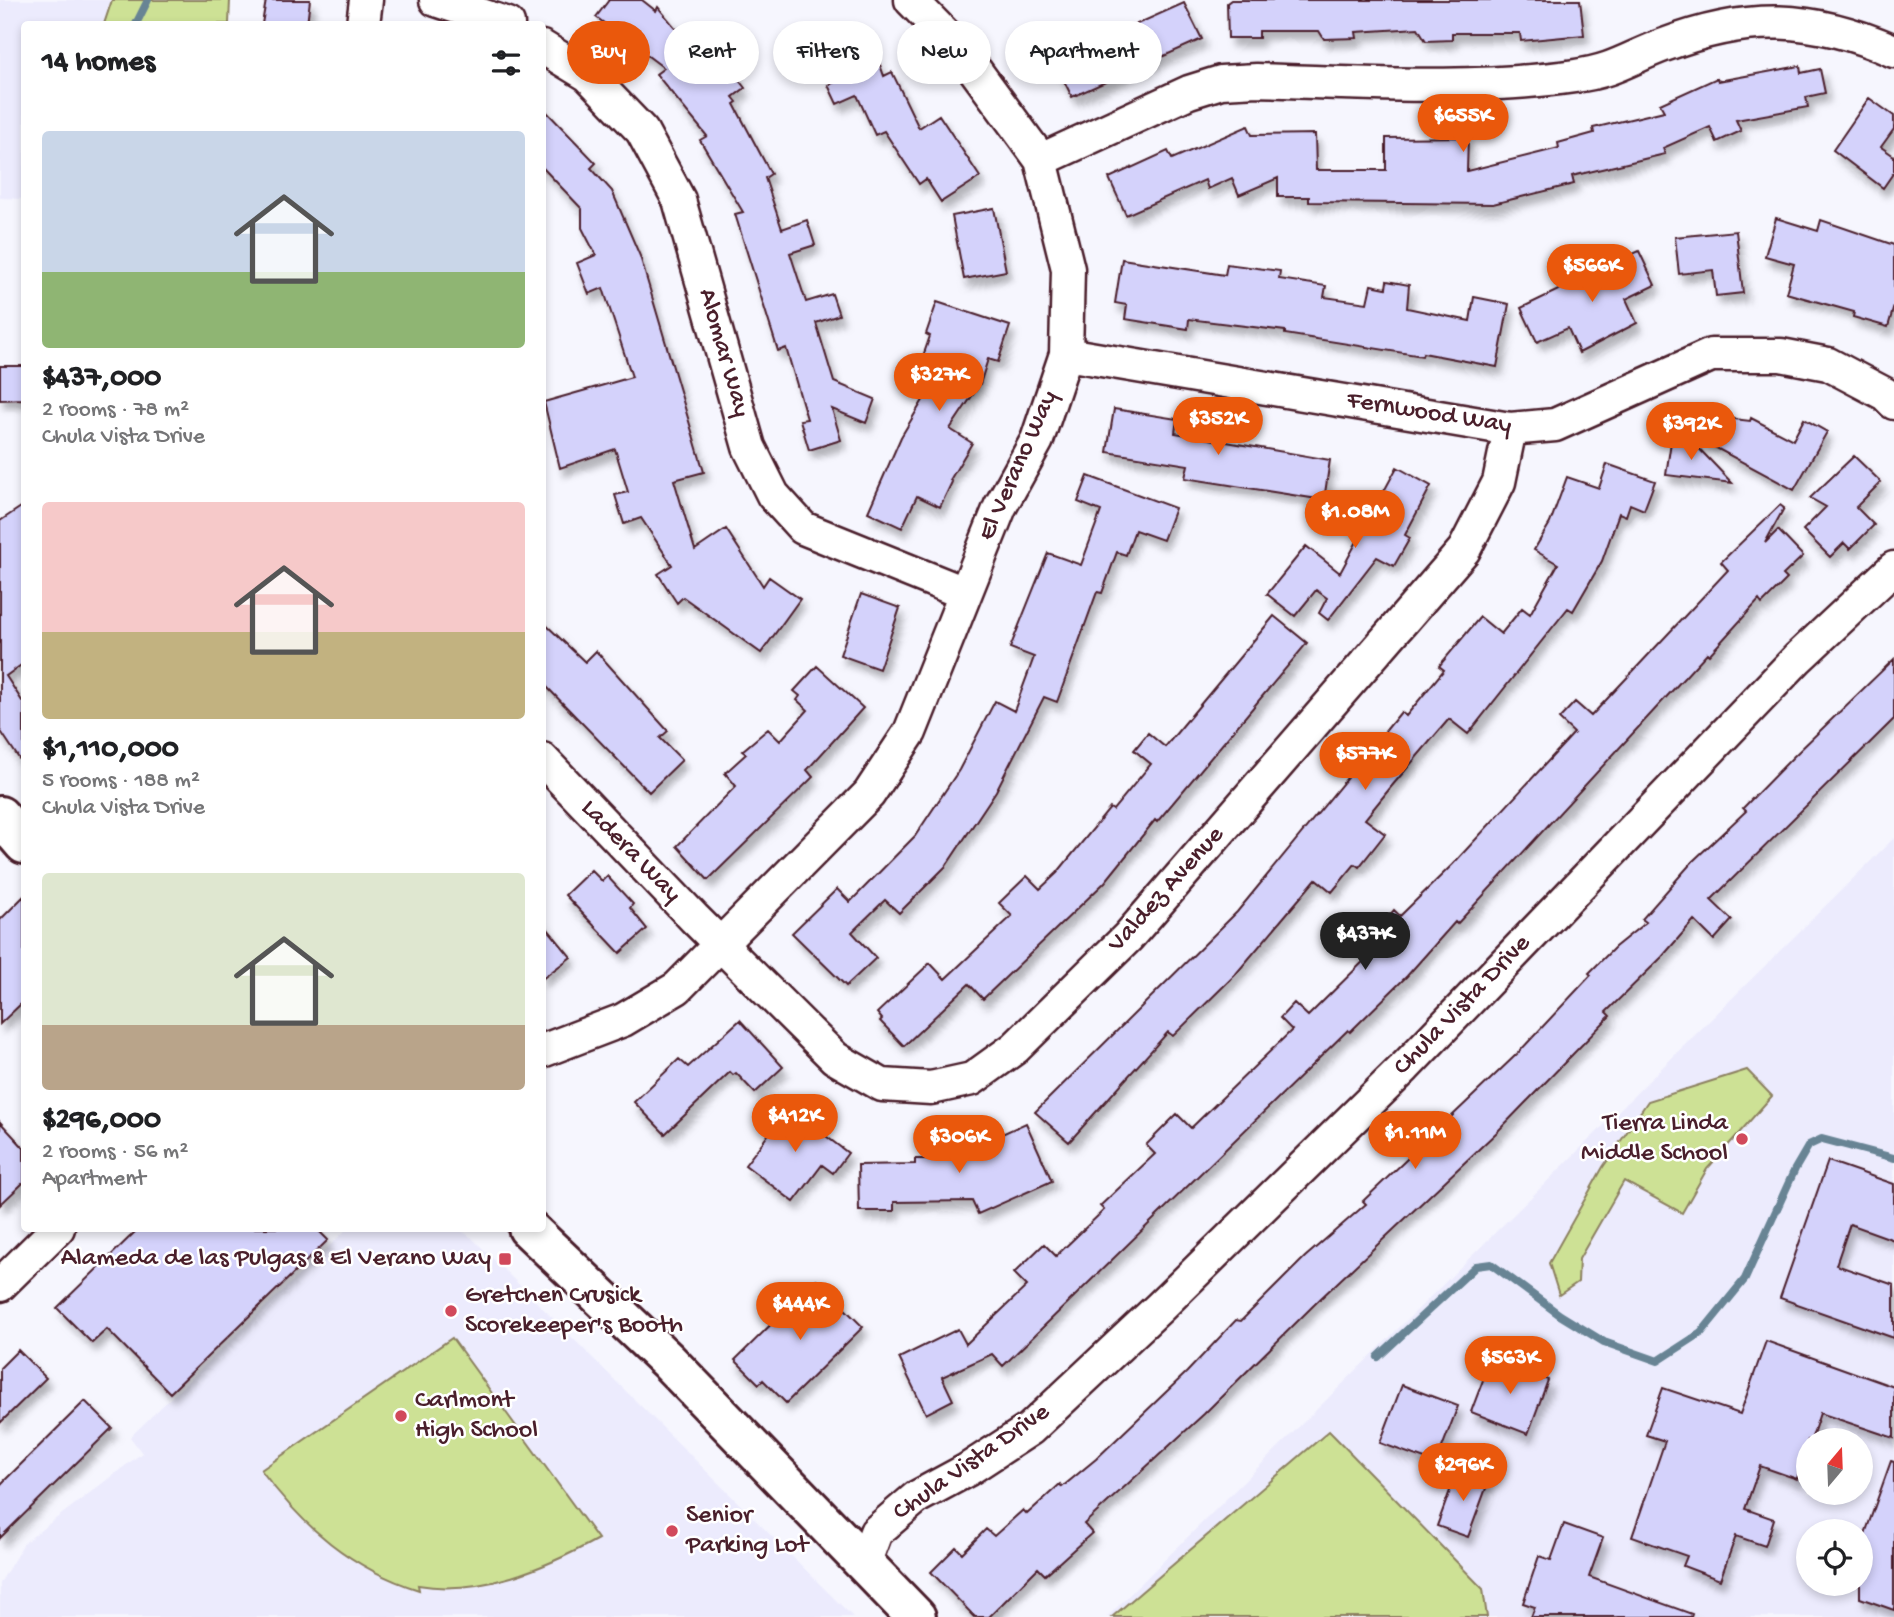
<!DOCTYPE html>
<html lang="en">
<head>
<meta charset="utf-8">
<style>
  body { margin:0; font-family:"Gochi Hand",sans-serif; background:#f2f2f2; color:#202124; height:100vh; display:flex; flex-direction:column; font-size:26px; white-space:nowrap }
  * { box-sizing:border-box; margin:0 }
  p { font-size:23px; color:#757577 }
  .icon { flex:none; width:38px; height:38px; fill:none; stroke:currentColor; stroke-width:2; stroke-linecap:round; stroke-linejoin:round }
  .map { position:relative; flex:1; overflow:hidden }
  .drawer { position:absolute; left:21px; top:21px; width:525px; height:1211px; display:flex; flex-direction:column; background:#fff; border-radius:7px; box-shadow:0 4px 10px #0003 }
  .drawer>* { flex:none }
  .guide { position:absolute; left:567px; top:21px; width:665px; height:63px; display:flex; gap:14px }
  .needle { width:46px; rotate:19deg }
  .controls { position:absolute; left:1796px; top:1428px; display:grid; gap:14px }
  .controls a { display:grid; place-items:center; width:77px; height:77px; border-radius:50%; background:#fff; box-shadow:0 4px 10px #0003; font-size:35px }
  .price { position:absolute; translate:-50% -60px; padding:0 16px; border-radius:24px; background:#ea580c; color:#fff; font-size:23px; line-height:46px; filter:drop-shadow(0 2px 4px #0008) }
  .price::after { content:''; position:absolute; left:50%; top:42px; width:21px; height:16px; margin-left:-10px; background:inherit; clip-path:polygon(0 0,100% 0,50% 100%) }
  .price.on { background:#222; color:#fff }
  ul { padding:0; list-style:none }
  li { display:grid; align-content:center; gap:14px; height:371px; padding:0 21px }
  li span { display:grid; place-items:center; height:217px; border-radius:7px; color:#555 }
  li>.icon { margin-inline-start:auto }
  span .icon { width:126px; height:126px; fill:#fffc; stroke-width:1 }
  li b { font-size:30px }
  h2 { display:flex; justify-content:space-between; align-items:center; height:84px; padding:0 21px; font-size:30px }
  .chip { padding:0 24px; border-radius:32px; background:#fff; box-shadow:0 4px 10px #0003; font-size:24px; line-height:63px }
  .chip.on { background:#ea580c; color:#fff }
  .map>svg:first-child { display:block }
  .built { fill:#ecebfd; fill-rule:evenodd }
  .green { fill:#cde195; stroke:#8c8060; stroke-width:2 }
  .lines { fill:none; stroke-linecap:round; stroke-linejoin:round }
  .stream { stroke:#678494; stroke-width:8 }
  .building { fill:#d4d2fb; stroke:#4a1f2b; stroke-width:2; filter:url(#shadow) }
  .minor-casing { stroke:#4a1f2b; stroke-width:37 }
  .secondary-casing { stroke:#4a1f2b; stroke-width:44 }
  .minor { stroke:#fff; stroke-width:32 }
  .secondary { stroke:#fff; stroke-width:38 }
  .poi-dot { fill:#d1495b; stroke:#fff; stroke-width:2.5 }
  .labels { text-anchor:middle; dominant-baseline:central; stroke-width:5; stroke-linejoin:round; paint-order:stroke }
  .street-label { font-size:26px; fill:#4a1f2b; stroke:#fff }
  .poi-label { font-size:26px; fill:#4a1f2b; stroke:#fff; text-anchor:start }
</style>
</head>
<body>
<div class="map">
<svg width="1894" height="1617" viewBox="0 0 1894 1617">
  <defs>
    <filter id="shadow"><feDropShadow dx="4.5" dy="8" stdDeviation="3.5" flood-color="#0004"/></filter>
  </defs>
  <rect width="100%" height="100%" fill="#f6f6fe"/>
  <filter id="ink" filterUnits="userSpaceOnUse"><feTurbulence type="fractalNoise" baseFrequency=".0143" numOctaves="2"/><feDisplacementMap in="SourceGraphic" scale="14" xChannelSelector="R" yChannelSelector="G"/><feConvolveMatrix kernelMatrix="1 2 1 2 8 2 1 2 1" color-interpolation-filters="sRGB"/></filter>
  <g filter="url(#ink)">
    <!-- built -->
    <path class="built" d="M0,0H112L104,24H24V199L0,198Z
      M1894,838V1617H1107ZM1808,1440H1860V1493H1808ZM1808,1531H1860V1584H1808Z
      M348,1228L458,1229L471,1237L853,1617H0V1583L24,1543L142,1453L130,1437Z"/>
    <!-- green -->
    <path class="green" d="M112,0H230L229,24H104Z
      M1747,1070L1772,1096L1707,1169L1682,1213L1624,1181L1579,1259L1578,1282L1559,1295L1549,1263L1603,1167L1648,1101Z
      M452,1338L598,1539C545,1568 480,1596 418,1585L419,1590C352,1569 303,1527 261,1470Z
      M1329,1431L1483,1589L1487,1617H1112Z"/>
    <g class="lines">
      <!-- stream -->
      <path class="stream" d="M136,24L148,0
        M1378,1357L1476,1266L1491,1264L1560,1315L1604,1342L1658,1361L1701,1333L1745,1279L1795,1169L1809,1145L1822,1139L1894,1158"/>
    </g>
    <!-- building -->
    <path class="building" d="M266,0H310L307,24H262Z
      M609,0H642L656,11L658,7L718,79L730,69L745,88L733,97L737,102L734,104L771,174L765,178L782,229L807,220L815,245L790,253L806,302L832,294L839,315L816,323L834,382L875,399L866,423L832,409L841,440L809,450L800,420L807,419L786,348L778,351L735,214L743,212L700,140L707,136L656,74L664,68L596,17Z
      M1231,0H1580L1584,35L1521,41L1520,33H1452V40L1426,41L1418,28L1356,32L1357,38L1324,39L1319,31H1259V38H1228L1227,3Z
      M1184,3L1202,39L1072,97L1054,61Z
      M879,62L884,76L892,72L919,128L939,115L980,177L941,202L926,179L919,184L884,131L875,135L857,95L837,104L828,85Z
      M1800,66L1801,73L1820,69L1825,93L1806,97L1808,107L1736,120L1741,131L1717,142L1710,127L1663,148L1665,154L1572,176L1574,184L1493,204L1309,202V197H1278V178L1239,195L1232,178L1208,189L1205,180L1126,215L1109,178L1168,151L1172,159L1248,126L1252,135L1315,134L1316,170H1386V138L1468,137L1467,171L1559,148L1558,143L1594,133L1593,128L1664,111L1660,104L1717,78L1718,81Z
      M1869,98L1894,116V129L1881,147L1894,156V172L1883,188L1833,150Z
      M542,107L596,163L591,168L612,191L640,256L704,472L674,480L695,550L726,529L763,586L769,577L800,599L761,653L683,597L677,603L658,574L672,565L641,518L624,524L615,495L628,492L615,449L560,468L544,402L632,377L603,288L589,294L577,263L596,255L582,228V209L542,167Z
      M994,208L1006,271L964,279L952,216Z
      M1776,218L1818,231L1821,220L1894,245V306L1888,327L1853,317L1854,312L1786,293L1794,264L1765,256Z
      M1736,231L1743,293L1716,296L1713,270L1679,274L1675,237Z
      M1639,251L1655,285L1626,299L1637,323L1579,353L1568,328L1537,342L1521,308Z
      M1122,259L1225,275L1227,264L1280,271L1279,279L1326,286L1324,297L1367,303L1371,285L1386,288L1387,281L1409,285L1407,308L1470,321L1474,297L1509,304L1497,367L1423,353L1422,356L1285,334V331L1189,319L1188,329L1125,319L1127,305L1115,303Z
      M937,302L1010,326L998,362L988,359L980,384L950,429L972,443L950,480L952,482L940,507L917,496L902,528L868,512L901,437L941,370L921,362L930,336L926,334Z
      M0,366H24V399L0,400Z
      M1114,409L1177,419L1175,433L1330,460L1324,500L1185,478L1188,465L1107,452Z
      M1709,416L1750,421L1751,418L1793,440L1804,419L1827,432L1794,490L1705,442Z
      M1672,435L1688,437L1732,483L1666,475Z
      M1854,456L1881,482L1856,507L1874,525L1850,549L1844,543L1830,557L1803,530L1826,507L1810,498Z
      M1607,464L1655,481L1644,510L1630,504L1626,516L1619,513L1602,561L1573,611L1568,608L1468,734L1449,719L1391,787L1365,819L1385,834L1359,867L1355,864L1332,892L1316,879L1235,975L1173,1036L1168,1032L1069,1142L1035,1112L1237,912L1401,712L1406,716L1444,670L1439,666L1480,617L1501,634L1522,608L1530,614L1558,564L1534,550L1550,523L1567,477L1599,488Z
      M1397,467L1431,486L1405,535L1410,538L1394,566L1377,557L1328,620L1319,613L1327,598L1316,590L1295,616L1267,594L1306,546L1340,573Z
      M1088,476L1175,508L1163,540L1135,530L1126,555L1117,552L1102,593L1097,592L1057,702L1044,697L996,791L946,866L899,913L885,900L852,932L876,958L846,986L792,933L837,889L850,902L915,836L959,770L995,701L1014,711L1034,657L1010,648L1048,553L1081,565L1101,511L1078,502Z
      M24,505V663L6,676L24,704V766L0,730V521Z
      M1780,505L1784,508L1765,543L1778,530L1803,556L1783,575L1787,579L1762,604L1759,600L1709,655L1707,653L1457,924L1455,922L1407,976L1350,1032L1348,1030L1003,1366L992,1354L942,1377L953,1400L926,1414L899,1358L958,1329L966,1344L1027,1286L1014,1273L1044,1244L1056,1256L1104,1210L1100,1206L1155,1154L1146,1145L1177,1114L1191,1128L1292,1030L1280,1018L1294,1003L1308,1016L1384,941L1375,932L1394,910L1400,916L1453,864L1574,733L1559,719L1575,702L1591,716L1728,570L1721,562Z
      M861,594L900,608L879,669L840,655Z
      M1274,616L1307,643L1157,822L1155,820L1105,882L983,999L969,984L904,1046L880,1021L882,1019L877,1013L930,963L945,979L1012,916L999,903L1027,876L1040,889L1057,873L1110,808L1113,810L1151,764L1134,750L1148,733L1165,747Z
      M542,621L585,662L596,651L668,731L660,738L682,760L649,792L542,682Z
      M1894,659V719L1711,900L1732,920L1714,940L1694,920L1662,957L1606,1012L1610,1016L1497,1132L1320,1299L1204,1414L1084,1524L1092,1533L1045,1575L1038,1568L989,1617H975L931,1572L956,1547L962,1553L986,1529L994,1536L1023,1510L1027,1514L1060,1484L1062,1487L1096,1459L1187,1372L1236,1320L1241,1321L1305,1257L1366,1204L1363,1201L1518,1053L1591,975L1589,973L1615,947L1646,922L1642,919L1693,861L1746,811L1743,808L1793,757Z
      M817,666L863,708L807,770L813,777L708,880L677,846L736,786L725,773L746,754L742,751L768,729L780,741L808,710L797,700L800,696L794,691Z
      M591,870L602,881L607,876L633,904L630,908L647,929L620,953L565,895Z
      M24,896V1001L0,1024V920Z
      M542,922L571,957L542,979Z
      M740,1020L783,1067L755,1093L736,1073L733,1075L730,1072L665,1134L634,1102L679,1059L688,1067Z
      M792,1104L813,1121L810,1124L848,1153L833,1173L822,1165L794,1202L745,1165Z
      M0,1122L24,1148V1182L0,1205Z
      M1026,1123L1052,1181L978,1214L972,1201L894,1202V1211H859L858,1165L915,1164V1159H938L960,1149V1145L970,1141L980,1144Z
      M1828,1161L1894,1184V1240L1850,1224L1836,1265L1894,1285V1338L1780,1298Z
      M139,1228H316L328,1240L170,1393L107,1329L92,1343L57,1308Z
      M816,1280L863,1327L786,1403L763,1380L759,1384L735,1360Z
      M1766,1341L1894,1387V1438L1820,1413L1811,1440H1808L1797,1479L1760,1466L1745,1509L1774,1519L1765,1546L1736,1536L1720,1580L1683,1566L1687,1556L1632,1537L1665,1441L1646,1435L1663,1388L1740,1414Z
      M18,1350L46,1378L0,1423V1368Z
      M1491,1359L1548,1380L1528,1434L1471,1412Z
      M1402,1385L1458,1406L1436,1463L1380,1443Z
      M85,1401L112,1428L0,1538V1485Z
      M1891,1461L1894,1462V1610L1860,1598V1548Z
      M1458,1469L1489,1480L1468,1537L1437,1526Z
      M1564,1524L1603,1538L1589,1577L1692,1614L1691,1617H1531L1535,1607L1523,1603L1539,1556L1551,1560Z"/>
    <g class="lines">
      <defs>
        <path id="minor" d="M436,0L508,24
          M363,24L366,0
          M542,47L588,75L642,131L679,200L749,447L773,495L803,528L964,593
          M1041,160L1189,92L1221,82L1257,80C1363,83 1469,91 1575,76C1614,71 1629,58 1664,45C1748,13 1812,15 1894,51
          M1066,354L1510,429L1555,425L1711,355H1781L1828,364L1885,394L1894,403
          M542,759L694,918L835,1058L882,1085L931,1088L972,1079L1015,1048L1128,937L1464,550L1499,482L1510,429
          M542,1051L623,1020L677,988L869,794L910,732L1000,507L1037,440L1066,354L1068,269L1041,160L961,51L911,0
          M0,1285L58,1228
          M864,1564L876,1532L917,1497L967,1470L1030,1429L1160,1307L1405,1067L1798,658L1894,568"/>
        <path id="secondary" d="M0,816L24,844
          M528,1228L668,1361L916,1617"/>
      </defs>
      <!-- minor casing -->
      <use href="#minor" class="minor-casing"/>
      <!-- secondary casing -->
      <use href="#secondary" class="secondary-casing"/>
      <!-- minor -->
      <use href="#minor" class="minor"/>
      <!-- secondary -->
      <use href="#secondary" class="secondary"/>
    </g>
  </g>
  <!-- markers -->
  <g class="poi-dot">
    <circle cx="1742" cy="1139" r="7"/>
    <rect x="498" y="1252" width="14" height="14" rx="3.5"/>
    <circle cx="451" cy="1311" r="7"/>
    <circle cx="401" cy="1416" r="7"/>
    <circle cx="672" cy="1531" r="7"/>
  </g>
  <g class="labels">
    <!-- street labels -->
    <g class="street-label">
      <text transform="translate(723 353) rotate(74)">Alomar Way</text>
      <text transform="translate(1429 414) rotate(9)">Fernwood Way</text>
      <text transform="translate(1019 466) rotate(-66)">El Verano Way</text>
      <text transform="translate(630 852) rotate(46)">Ladera Way</text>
      <text transform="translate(1167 890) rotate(-48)">Valdez Avenue</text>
      <text transform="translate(1463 1006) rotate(-46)">Chula Vista Drive</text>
      <text transform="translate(972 1463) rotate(-35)">Chula Vista Drive</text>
    </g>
    <!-- poi labels -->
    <g class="poi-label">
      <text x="1728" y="1124" text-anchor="end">Tierra Linda<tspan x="1728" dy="30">Middle School</tspan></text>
      <text x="491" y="1259" text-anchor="end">Alameda de las Pulgas &amp; El Verano Way</text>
      <text x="465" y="1296">Gretchen Crusick<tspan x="465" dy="30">Scorekeeper's Booth</tspan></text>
      <text x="415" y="1401">Carlmont<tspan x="415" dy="30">High School</tspan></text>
      <text x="686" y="1516">Senior<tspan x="686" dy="30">Parking Lot</tspan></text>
    </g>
  </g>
</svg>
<div class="controls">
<a><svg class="needle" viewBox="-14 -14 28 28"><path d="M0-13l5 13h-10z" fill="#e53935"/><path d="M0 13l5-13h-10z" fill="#757577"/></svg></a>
<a><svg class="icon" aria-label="locate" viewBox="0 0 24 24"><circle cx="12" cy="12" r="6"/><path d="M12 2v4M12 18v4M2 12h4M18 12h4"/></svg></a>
</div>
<b class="price" style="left:1463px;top:154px">$655K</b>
<b class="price" style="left:1592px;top:304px">$566K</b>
<b class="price" style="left:939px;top:413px">$327K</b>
<b class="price" style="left:1218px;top:457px">$352K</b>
<b class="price" style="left:1691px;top:462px">$392K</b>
<b class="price" style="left:1355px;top:550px">$1.08M</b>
<b class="price" style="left:1365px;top:792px">$577K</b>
<b class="price on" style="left:1365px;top:972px">$437K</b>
<b class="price" style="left:795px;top:1154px">$412K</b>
<b class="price" style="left:1415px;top:1171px">$1.11M</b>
<b class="price" style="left:959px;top:1175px">$306K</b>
<b class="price" style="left:800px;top:1342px">$444K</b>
<b class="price" style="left:1510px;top:1396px">$563K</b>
<b class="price" style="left:1463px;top:1503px">$296K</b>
<div class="guide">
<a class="chip on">Buy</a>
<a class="chip">Rent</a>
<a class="chip">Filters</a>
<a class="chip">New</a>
<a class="chip">Apartment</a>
</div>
<section class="drawer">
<h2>14 homes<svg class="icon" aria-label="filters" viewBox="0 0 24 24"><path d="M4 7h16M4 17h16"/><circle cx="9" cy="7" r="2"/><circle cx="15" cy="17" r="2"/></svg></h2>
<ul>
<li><span style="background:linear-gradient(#c9d6e8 65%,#8fb573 0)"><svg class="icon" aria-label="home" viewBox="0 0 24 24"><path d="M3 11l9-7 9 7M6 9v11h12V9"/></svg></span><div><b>$437,000</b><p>2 rooms · 78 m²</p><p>Chula Vista Drive</p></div></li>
<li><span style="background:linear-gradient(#f6c9c9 60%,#c2b280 0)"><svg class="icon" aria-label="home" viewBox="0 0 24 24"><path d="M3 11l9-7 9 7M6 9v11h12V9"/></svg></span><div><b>$1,110,000</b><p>5 rooms · 188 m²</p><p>Chula Vista Drive</p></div></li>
<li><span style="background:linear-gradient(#dfe7d0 70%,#b9a48a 0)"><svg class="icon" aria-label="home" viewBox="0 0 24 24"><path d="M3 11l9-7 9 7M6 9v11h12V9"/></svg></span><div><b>$296,000</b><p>2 rooms · 56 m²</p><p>Apartment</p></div></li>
</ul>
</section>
</div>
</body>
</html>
